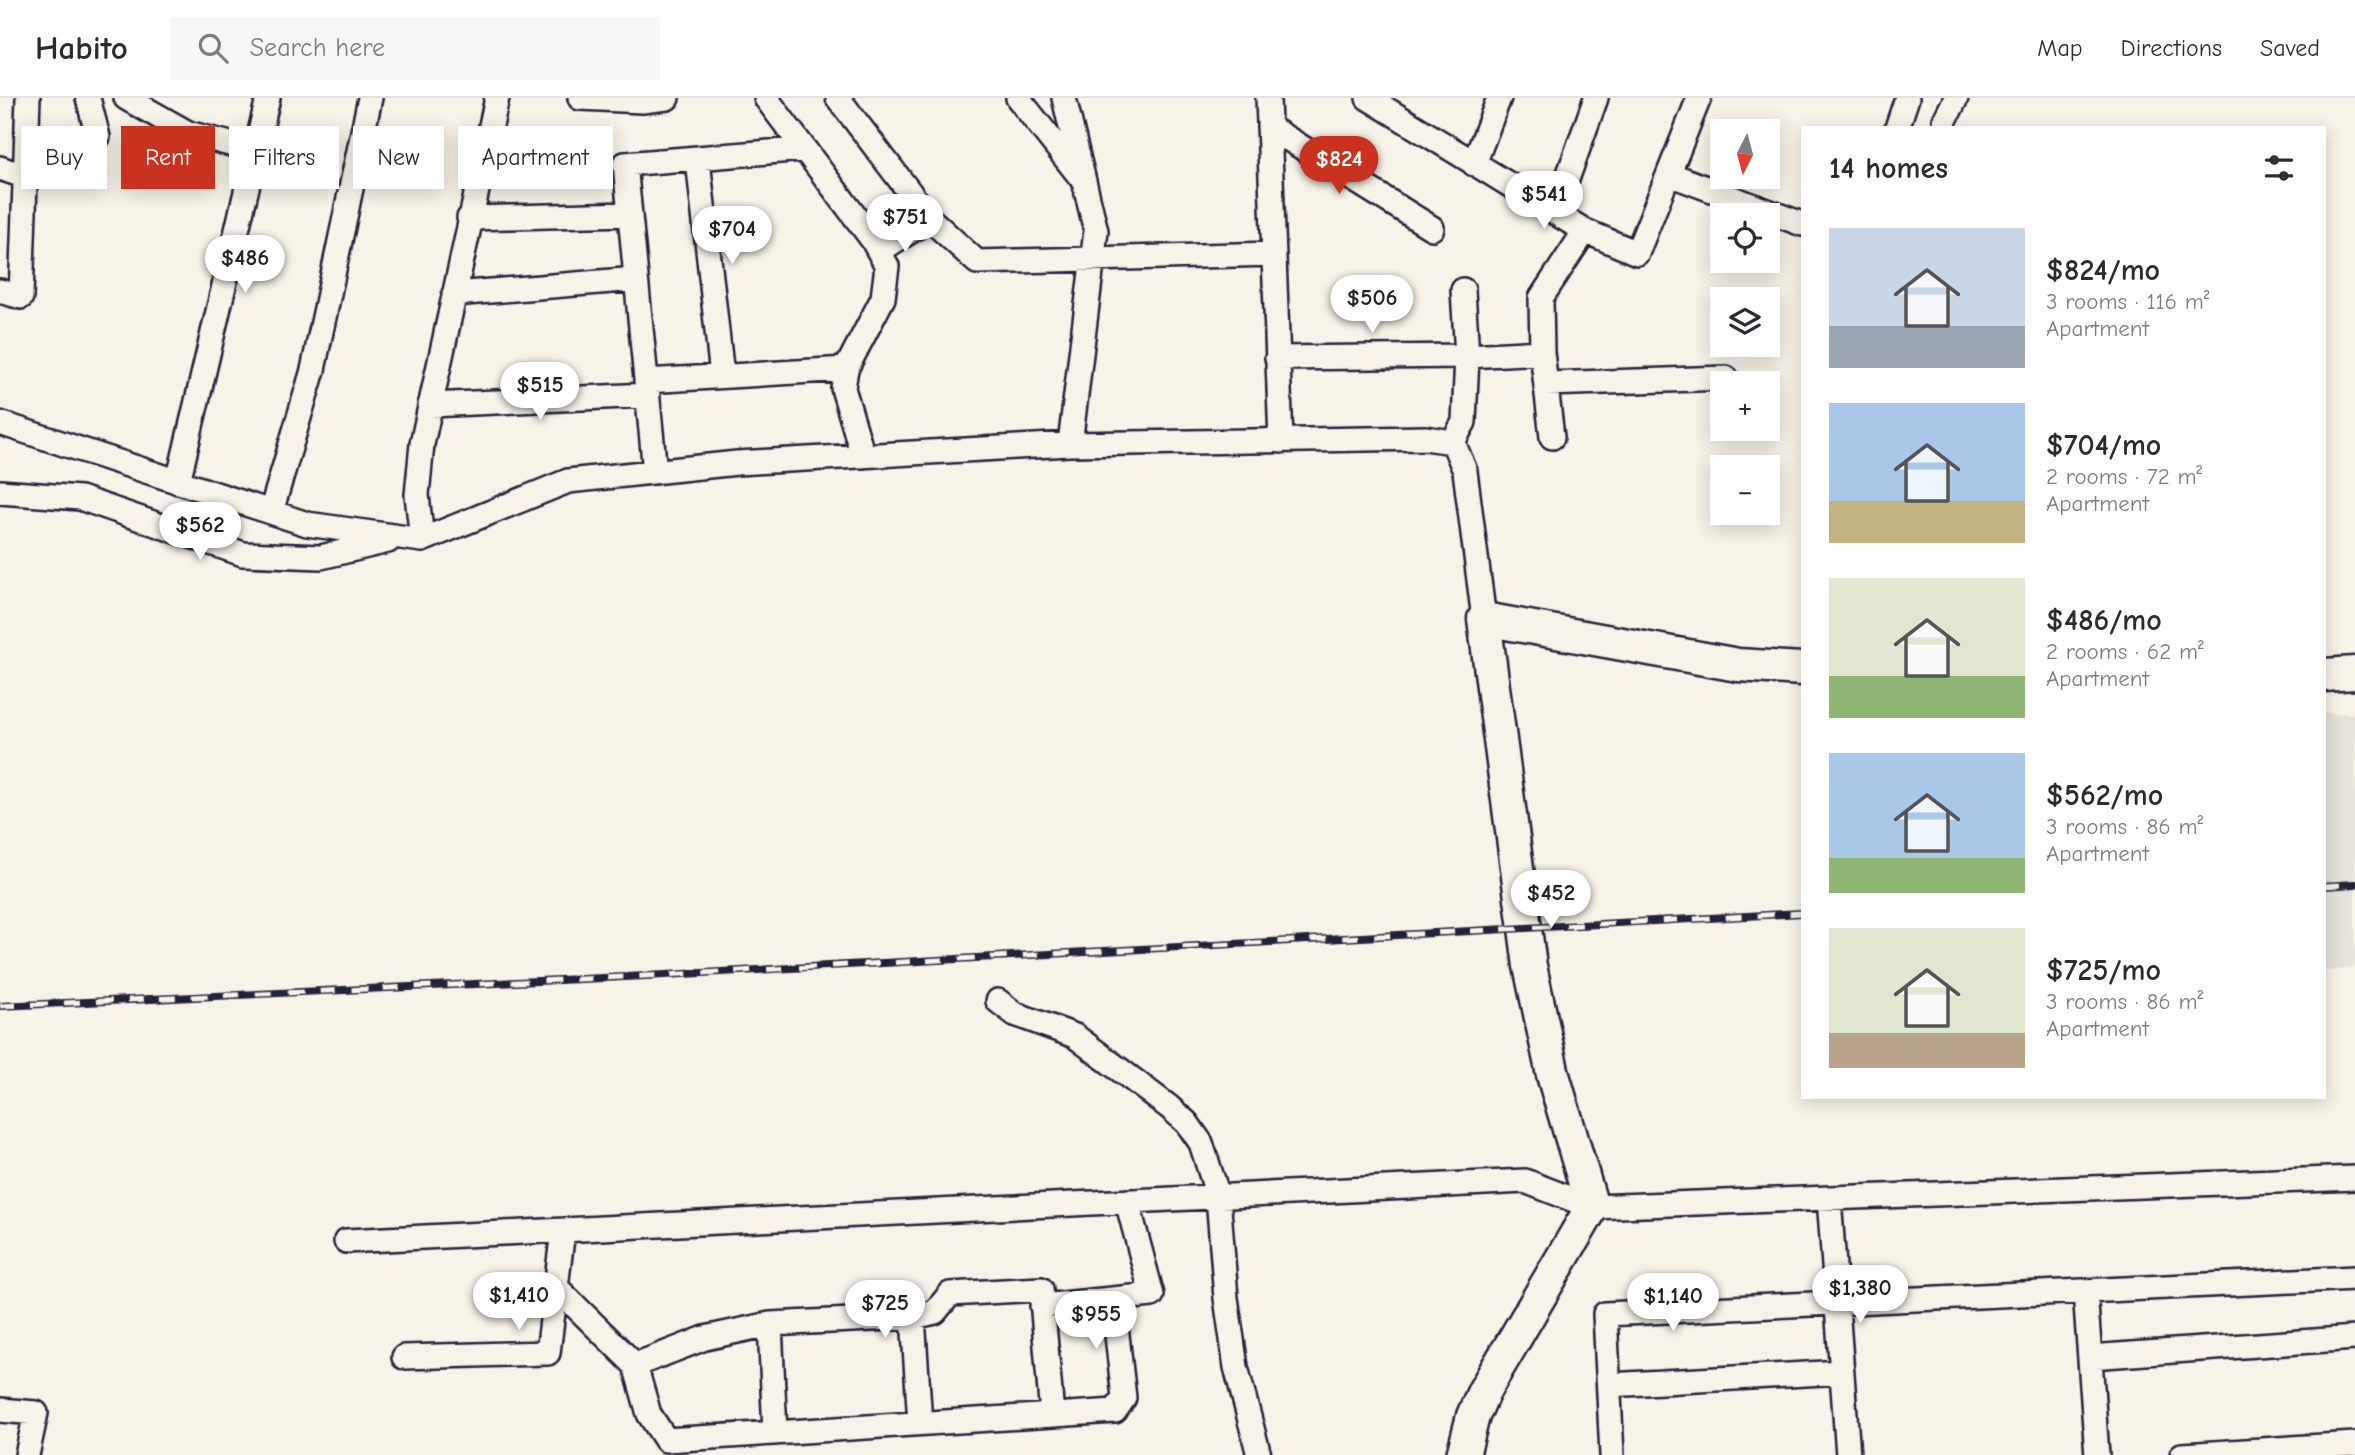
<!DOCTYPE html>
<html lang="en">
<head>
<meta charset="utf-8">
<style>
  body { margin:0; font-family:"Comic Neue",sans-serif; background:#f7f7f7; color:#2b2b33; height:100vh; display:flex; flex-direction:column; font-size:26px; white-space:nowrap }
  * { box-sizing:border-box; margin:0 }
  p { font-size:23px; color:#7c7c81 }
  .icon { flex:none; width:38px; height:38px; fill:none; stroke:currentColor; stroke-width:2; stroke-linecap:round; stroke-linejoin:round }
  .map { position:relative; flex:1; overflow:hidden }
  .drawer { position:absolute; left:1801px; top:28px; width:525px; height:973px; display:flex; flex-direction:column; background:#fff; border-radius:0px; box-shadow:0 4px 18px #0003 }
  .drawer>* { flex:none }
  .banner { position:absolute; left:21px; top:28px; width:665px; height:63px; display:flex; gap:14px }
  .needle { width:46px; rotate:186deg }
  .buttons { position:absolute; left:1710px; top:21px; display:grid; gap:14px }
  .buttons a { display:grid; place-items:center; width:70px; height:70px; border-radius:0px; background:#fff; box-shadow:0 4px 18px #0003; font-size:35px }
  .price { position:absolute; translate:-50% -60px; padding:0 16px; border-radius:24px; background:#fff; color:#222; font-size:23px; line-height:46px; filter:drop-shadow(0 2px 4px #0008) }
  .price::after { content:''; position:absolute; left:50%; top:42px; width:21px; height:16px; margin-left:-10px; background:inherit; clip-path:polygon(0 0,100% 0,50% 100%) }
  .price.active { background:#c8321e; color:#fff }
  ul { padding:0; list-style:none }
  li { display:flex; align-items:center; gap:21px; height:175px; padding:0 28px }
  li span { display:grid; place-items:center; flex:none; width:196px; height:140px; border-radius:0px; color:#555 }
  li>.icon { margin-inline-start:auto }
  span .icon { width:84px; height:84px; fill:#fffc; stroke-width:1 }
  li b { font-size:30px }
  h2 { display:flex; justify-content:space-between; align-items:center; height:84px; padding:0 28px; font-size:30px }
  .chip { padding:0 24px; border-radius:0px; background:#fff; box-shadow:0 4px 18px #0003; font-size:24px; line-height:63px }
  .chip.active { background:#c8321e; color:#fff }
  header { display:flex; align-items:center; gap:42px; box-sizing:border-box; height:98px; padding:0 35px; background:#fff; border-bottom:2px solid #e1e1e2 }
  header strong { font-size:33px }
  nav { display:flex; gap:38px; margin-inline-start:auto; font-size:24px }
  .search { width:490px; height:63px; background:#f7f7f7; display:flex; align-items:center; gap:18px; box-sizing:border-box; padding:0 24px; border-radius:0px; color:#7c7c81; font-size:26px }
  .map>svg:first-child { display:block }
  .built { fill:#e7e3db }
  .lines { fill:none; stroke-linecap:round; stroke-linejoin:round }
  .street-casing { stroke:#22223b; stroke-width:28 }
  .secondary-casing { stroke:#22223b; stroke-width:37 }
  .street { stroke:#f7f3e8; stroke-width:23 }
  .secondary { stroke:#f7f3e8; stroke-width:32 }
  .rail-casing { stroke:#22223b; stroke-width:8 }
  .rail { stroke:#f7f3e8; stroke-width:5; stroke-dasharray:16; stroke-linecap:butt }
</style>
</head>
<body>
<header>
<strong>Habito</strong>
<div class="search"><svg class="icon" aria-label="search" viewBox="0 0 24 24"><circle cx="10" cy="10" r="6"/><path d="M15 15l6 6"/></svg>Search here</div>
<nav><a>Map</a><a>Directions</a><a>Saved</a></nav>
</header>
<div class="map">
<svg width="2355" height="1357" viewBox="0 0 2355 1357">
  <rect width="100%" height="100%" fill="#f7f3e8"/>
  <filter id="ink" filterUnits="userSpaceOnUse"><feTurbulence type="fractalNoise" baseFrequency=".0143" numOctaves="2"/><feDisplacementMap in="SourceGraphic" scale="14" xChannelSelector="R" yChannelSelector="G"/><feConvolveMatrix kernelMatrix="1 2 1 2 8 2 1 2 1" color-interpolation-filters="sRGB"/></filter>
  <g filter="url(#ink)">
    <!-- built -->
    <path class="built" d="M2324,615L2355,616V869L2324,874Z"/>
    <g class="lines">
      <defs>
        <path id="street" d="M88,0L98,39
          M126,0L188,35L257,53
          M580,0L642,3L667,0
          M766,0L872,141L887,168L883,200L846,271L843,290L863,358
          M838,0L930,121L977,164L1273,156
          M1018,0L1079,77
          M1064,0L1096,133L1070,346
          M1268,0L1281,343
          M1368,0L1585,133L1637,155L1699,0
          M1945,22L1956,0
          M1269,29L1432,130
          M1897,30L1907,0
          M698,62L722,278
          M1474,66L1499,0
          M0,70L26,79
          M1669,76L1802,126
          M1555,115L1596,0
          M469,120L630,116
          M879,153L930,121
          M0,193L21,199L28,0
          M454,196L636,181
          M1277,260L1467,258L1463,192
          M646,283L846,271
          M1546,286L1726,280
          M430,307L648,297
          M0,325L307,426L422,442L568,383L737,365L1070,346L1425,340L1453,344L1465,373L1484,521
          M1552,339L1542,254L1541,200L1585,133
          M1453,344L1464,324L1467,258L1542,254
          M655,374L625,66L804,51
          M178,384L268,0
          M0,394L80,400L243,456L321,459L388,443
          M271,414L313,272L370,0
          M422,442L417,397L422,346L497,0
          M998,903L1015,916L1075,938L1169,1009L1187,1025L1201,1045L1218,1098L1226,1200L1236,1269L1259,1357
          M1829,1100L1848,1357
          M346,1143L1525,1083L1592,1109L2355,1080
          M556,1189L635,1267L649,1316L666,1342L1115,1313L1124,1300L1113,1201
          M2085,1193L2097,1357
          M1042,1208L1152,1197L1127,1103
          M913,1219L920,1325
          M770,1226L775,1335
          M404,1259L548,1255L563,1132
          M2090,1259L2355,1240
          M635,1267L705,1240L770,1226L913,1219L935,1214L950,1196L1041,1191L1052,1317
          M1609,1287L1842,1274
          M0,1312L36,1315L27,1357
          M1612,1357L1605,1216L2355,1180
          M2182,1357L2355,1346"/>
        <path id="secondary" d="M2324,577L2355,575
          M1463,1357L1473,1318L1484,1293L1592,1109L1553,977L1530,868L1484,521L1738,567L1802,571"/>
      </defs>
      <!-- street casing -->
      <use href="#street" class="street-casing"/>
      <!-- secondary casing -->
      <use href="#secondary" class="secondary-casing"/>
      <!-- street -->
      <use href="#street" class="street"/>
      <!-- secondary -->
      <use href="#secondary" class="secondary"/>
      <defs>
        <path id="rail" d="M2324,788L2355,786
          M0,908L646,878L1802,815"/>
      </defs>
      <!-- rail casing -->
      <use href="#rail" class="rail-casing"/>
      <!-- rail -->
      <use href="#rail" class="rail"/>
    </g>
  </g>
</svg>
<div class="buttons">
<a><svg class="needle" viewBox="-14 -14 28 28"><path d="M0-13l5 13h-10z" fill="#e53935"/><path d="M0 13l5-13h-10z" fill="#7c7c81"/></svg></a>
<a><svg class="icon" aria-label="locate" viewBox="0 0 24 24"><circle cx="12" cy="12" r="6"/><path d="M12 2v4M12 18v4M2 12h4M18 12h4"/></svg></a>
<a><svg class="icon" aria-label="layers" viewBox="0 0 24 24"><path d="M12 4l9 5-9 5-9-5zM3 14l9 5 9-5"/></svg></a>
<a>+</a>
<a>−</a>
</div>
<b class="price active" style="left:1339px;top:98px">$824</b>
<b class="price" style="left:1544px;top:133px">$541</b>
<b class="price" style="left:905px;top:156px">$751</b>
<b class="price" style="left:732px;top:168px">$704</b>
<b class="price" style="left:245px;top:197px">$486</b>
<b class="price" style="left:1372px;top:237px">$506</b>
<b class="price" style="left:540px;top:324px">$515</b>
<b class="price" style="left:200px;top:464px">$562</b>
<b class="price" style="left:1551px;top:832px">$452</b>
<b class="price" style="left:1860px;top:1227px">$1,380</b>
<b class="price" style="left:519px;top:1234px">$1,410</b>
<b class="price" style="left:1673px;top:1235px">$1,140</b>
<b class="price" style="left:885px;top:1242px">$725</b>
<b class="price" style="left:1096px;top:1253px">$955</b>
<div class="banner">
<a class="chip">Buy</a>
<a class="chip active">Rent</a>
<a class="chip">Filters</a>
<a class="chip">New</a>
<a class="chip">Apartment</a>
</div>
<section class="drawer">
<h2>14 homes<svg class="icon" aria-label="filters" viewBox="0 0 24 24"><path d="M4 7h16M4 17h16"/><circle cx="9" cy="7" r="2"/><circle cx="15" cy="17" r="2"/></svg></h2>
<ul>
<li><span style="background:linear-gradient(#c9d6e8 70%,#9aa5b1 0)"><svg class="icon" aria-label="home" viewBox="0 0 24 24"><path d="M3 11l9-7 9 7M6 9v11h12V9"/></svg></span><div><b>$824/mo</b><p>3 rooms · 116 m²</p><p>Apartment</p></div></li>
<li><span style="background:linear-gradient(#a9c7e8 70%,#c2b280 0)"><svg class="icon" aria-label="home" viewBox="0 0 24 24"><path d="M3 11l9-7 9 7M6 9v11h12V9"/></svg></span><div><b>$704/mo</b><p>2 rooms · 72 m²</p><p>Apartment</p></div></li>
<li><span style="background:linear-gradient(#dfe7d0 70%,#8fb573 0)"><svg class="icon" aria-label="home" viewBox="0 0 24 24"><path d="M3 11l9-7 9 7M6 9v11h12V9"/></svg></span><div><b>$486/mo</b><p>2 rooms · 62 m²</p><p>Apartment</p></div></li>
<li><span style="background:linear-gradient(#a9c7e8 75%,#8fb573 0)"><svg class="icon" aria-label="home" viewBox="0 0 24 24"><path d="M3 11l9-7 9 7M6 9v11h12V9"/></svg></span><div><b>$562/mo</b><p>3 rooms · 86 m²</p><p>Apartment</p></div></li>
<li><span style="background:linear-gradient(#dfe7d0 75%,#b9a48a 0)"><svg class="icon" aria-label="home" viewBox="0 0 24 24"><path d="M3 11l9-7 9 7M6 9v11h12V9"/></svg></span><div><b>$725/mo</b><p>3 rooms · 86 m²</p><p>Apartment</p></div></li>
</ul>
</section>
</div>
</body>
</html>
